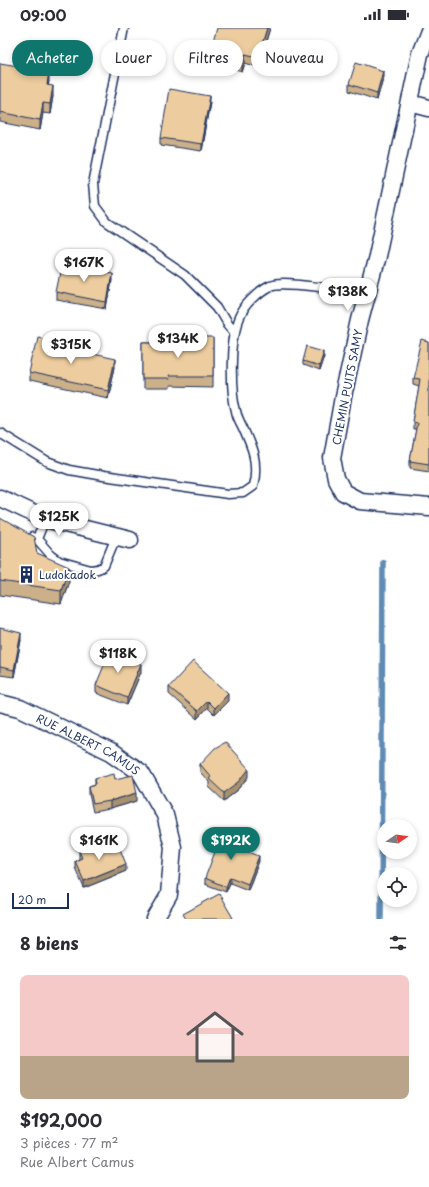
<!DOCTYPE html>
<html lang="fr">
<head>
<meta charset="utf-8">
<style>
  body { margin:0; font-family:"Playpen Sans",sans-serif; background:#f7f7f7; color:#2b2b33; height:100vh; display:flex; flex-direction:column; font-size:15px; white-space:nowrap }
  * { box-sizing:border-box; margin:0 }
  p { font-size:13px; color:#7c7c81 }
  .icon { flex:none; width:22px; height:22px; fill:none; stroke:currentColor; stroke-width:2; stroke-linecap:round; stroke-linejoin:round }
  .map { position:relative; height:891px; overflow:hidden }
  .panel { display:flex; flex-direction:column; background:#fff; flex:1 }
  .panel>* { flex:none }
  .guide { position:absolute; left:12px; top:12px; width:405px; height:36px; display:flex; gap:8px }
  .needle { width:26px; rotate:77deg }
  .fabs { position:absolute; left:377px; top:791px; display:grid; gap:8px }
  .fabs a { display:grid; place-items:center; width:40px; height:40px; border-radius:50%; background:#fff; box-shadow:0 2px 6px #0003; font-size:20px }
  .scale { position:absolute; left:12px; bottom:10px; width:57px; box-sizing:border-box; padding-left:4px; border:2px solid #1b2f5e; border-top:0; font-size:11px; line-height:14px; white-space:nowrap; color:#1b2f5e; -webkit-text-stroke:3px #fff; paint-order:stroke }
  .price { position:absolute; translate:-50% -34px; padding:0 9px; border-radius:14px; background:#fff; color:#222; font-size:13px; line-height:26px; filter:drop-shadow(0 1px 2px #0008) }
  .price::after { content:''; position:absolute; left:50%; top:24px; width:12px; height:9px; margin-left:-6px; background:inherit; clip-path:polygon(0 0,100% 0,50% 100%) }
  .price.selected { background:#0f766e; color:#fff }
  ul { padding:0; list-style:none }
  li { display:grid; align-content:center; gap:8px; height:212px; padding:0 20px }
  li+li { border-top:1px solid #e1e1e2 }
  li span { display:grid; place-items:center; height:124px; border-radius:8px; color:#555 }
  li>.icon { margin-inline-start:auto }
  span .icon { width:72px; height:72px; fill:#fffc; stroke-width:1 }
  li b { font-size:17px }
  h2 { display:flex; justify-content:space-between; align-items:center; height:48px; padding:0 20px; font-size:17px }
  .pill { padding:0 14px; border-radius:18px; background:#fff; box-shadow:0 2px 6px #0003; font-size:14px; line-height:36px }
  .pill.selected { background:#0f766e; color:#fff }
  .status { display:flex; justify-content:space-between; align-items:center; height:28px; padding:0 20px; background:#fff; direction:ltr }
  .status svg { height:11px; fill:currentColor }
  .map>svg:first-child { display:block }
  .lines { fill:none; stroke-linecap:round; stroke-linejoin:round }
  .stream { stroke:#608bb4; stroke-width:5.5 }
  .service-casing { stroke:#1b2f5e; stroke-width:11 }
  .minor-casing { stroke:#1b2f5e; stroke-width:19 }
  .service { stroke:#fff; stroke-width:8 }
  .minor { stroke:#fff; stroke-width:16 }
  .wall { fill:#ccb089; stroke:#1b2f5e }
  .shaded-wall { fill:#a6906f; stroke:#1b2f5e }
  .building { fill:#edcd9f; stroke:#1b2f5e }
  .labels { text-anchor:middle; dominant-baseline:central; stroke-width:4; stroke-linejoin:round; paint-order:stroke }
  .street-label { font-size:11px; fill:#1b2f5e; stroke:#fff }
  .poi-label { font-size:11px; fill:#1b2f5e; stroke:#fff; text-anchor:start }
</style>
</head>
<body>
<div class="status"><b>09:00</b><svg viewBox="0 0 49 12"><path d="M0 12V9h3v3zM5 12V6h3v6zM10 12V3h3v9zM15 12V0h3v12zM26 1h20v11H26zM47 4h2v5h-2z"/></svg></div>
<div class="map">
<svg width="429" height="891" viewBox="0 0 429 891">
  <rect width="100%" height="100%" fill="#fff"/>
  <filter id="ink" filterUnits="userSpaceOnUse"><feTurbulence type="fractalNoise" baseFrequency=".025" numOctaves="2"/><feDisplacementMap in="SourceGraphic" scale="8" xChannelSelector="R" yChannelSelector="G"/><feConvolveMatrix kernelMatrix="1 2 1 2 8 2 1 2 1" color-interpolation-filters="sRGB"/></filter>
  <g filter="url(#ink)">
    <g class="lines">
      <!-- stream -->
      <path class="stream" d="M381,891L383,534"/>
      <defs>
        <path id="service" d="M124,0L93,156L95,178L107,194L185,247L217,279L227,296L234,304
          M0,405L47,434L69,442L103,448L228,466L243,465L253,458C259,435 252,420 243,400C240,394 237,389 236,383C230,362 230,310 239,290C244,278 258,264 270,258C281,253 314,259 328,260
          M32,509L37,511L45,491
          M37,511L51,527L59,533L91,542L98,541L104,538L116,509"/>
        <g id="minor">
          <path d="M429,3L420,26L377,228L360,292L343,369L332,430L336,451L343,464L360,473L429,479"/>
          <path d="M410,75L429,80"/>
          <path d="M0,470L45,491L130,512"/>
          <path id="s1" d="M0,675L20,680L111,724L141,745L165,787L173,819L169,867L155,891"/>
        </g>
      </defs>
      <!-- service casing -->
      <use href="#service" class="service-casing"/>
      <!-- minor casing -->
      <use href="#minor" class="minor-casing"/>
      <!-- service -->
      <use href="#service" class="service"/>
      <!-- minor -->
      <use href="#minor" class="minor"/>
    </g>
    <!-- wall -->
    <path class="wall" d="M270,0L258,39L245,35L242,44L221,37V28L212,26V17Z
      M0,35L49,53L48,57L53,68L50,86L43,85L40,102L0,94Z
      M383,50L377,72L349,63V56Z
      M210,74L201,123L161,117V110Z
      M112,252L107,281L56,272V264Z
      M213,310V359L169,358V361H143V314H179Z
      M429,315V443L410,440V433L416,401H413V394L419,358L413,356V350Z
      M53,317L115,339L108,370L29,353V345Z
      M324,328L319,343L303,337V333Z
      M0,490L37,525L69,553L61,576L0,567Z
      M0,600L21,612L14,649L0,647Z
      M141,644L127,677L96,665V657Z
      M169,659L228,673L214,687L207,680L197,691L169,666Z
      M200,736L249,749L239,761L224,773L209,759V754L200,744Z
      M95,750L115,751L137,773L110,781L93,784L89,766V758L95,756Z
      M244,817L242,821L259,833L248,862L230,855L226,864L205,856V850Z
      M79,823H99L126,843L84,860L75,840V833L79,831Z"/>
    <!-- shaded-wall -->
    <path class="shaded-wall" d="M267,0H270L258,39V29Z
      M245,26V35L242,44V34Z
      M49,43V53L47,67V57Z
      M383,43V50L377,72V65Z
      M53,58V68L50,86V76Z
      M210,68V74L201,123V116Z
      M43,75V85L40,102V92Z
      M112,245V252L107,281V274Z
      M324,323V328L319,343V338Z
      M115,331V339L108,370V362Z
      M69,539V553L61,576V562Z
      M21,605V612L14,649V642Z
      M141,636V644L127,677V670Z
      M228,665V673L214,687V680Z
      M207,673V680L197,691V683Z
      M249,741V749L239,761L224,773V765Z
      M137,765V773L110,781V773Z
      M244,811V817L241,827V821Z
      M259,828V833L248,862V856Z
      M126,836V843L84,860V853Z
      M230,849V855L226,864V859Z"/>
    <!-- building -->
    <path class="building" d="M217,0H267L258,29L245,26L242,34L221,28L223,20L212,17Z
      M356,34L383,43L377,65L349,56Z
      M0,35L49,43L47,57L53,58L50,76L43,75L40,92L0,84Z
      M169,61L210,68L201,116L161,110Z
      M62,236L112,245L107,274L56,264Z
      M37,308L53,311L52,317L115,331L108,362L29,345Z
      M179,310H213V348H168L169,351H143V314H179Z
      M422,313L429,315V436L410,433L417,395L413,394L420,351L413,350Z
      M307,318L324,323L319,338L303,333Z
      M0,490L34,509L37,525L69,539L61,562L0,553Z
      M0,600L21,605L14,642L0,639Z
      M110,623L141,636L127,670L96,657Z
      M193,633L228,665L214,680L207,673L197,683L169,659Z
      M225,714L249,741L239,754L224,765L209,751L211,749L200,736L215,720Z
      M114,745L115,751L133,747L137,765L110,773L93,776L89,758L96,756L95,750Z
      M223,803L244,811L241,821L259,828L248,856L230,849L226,859L205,850Z
      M97,816L99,823L118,816L126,836L84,853L75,833L82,830L79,823Z
      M219,866L233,890L232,891H186L183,886Z"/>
  </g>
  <!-- icons -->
  <defs>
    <symbol id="building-bare" viewBox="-9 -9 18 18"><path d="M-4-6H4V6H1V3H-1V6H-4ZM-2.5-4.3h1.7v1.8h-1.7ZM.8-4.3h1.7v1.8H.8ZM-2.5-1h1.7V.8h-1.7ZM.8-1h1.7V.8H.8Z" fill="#1b2f5e" stroke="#fff" stroke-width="2.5" paint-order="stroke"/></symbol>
  </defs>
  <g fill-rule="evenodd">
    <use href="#building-bare" x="14" y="534" width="25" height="25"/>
  </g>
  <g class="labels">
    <!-- street labels -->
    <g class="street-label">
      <text transform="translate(347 359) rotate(-79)">CHEMIN PUITS SAMY</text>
      <text stroke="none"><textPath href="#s1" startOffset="98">RUE ALBERT CAMUS</textPath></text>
    </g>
    <!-- poi labels -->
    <g class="poi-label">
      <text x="39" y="546">Ludokadok</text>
    </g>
  </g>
</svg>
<div class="fabs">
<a><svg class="needle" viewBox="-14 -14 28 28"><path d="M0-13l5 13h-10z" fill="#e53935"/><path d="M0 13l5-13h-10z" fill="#7c7c81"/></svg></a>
<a><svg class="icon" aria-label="locate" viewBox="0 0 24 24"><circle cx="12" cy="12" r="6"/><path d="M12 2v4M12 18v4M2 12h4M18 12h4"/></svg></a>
</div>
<div class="scale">20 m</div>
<b class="price" style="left:84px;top:255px">$167K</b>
<b class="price" style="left:348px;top:284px">$138K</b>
<b class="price" style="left:178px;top:331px">$134K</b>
<b class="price" style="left:71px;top:337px">$315K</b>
<b class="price" style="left:59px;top:509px">$125K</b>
<b class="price" style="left:118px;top:646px">$118K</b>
<b class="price" style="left:99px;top:833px">$161K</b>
<b class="price selected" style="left:231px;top:833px">$192K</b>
<div class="guide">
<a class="pill selected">Acheter</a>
<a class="pill">Louer</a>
<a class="pill">Filtres</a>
<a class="pill">Nouveau</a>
</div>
</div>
<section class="panel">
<h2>8 biens<svg class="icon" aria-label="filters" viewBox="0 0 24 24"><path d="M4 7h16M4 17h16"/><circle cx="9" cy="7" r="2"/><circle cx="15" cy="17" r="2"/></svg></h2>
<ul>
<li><span style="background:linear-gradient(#f6c9c9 65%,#b9a48a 0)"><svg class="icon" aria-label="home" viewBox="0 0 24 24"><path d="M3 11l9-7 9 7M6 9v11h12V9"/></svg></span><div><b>$192,000</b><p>3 pièces · 77 m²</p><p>Rue Albert Camus</p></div></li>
</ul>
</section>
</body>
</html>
